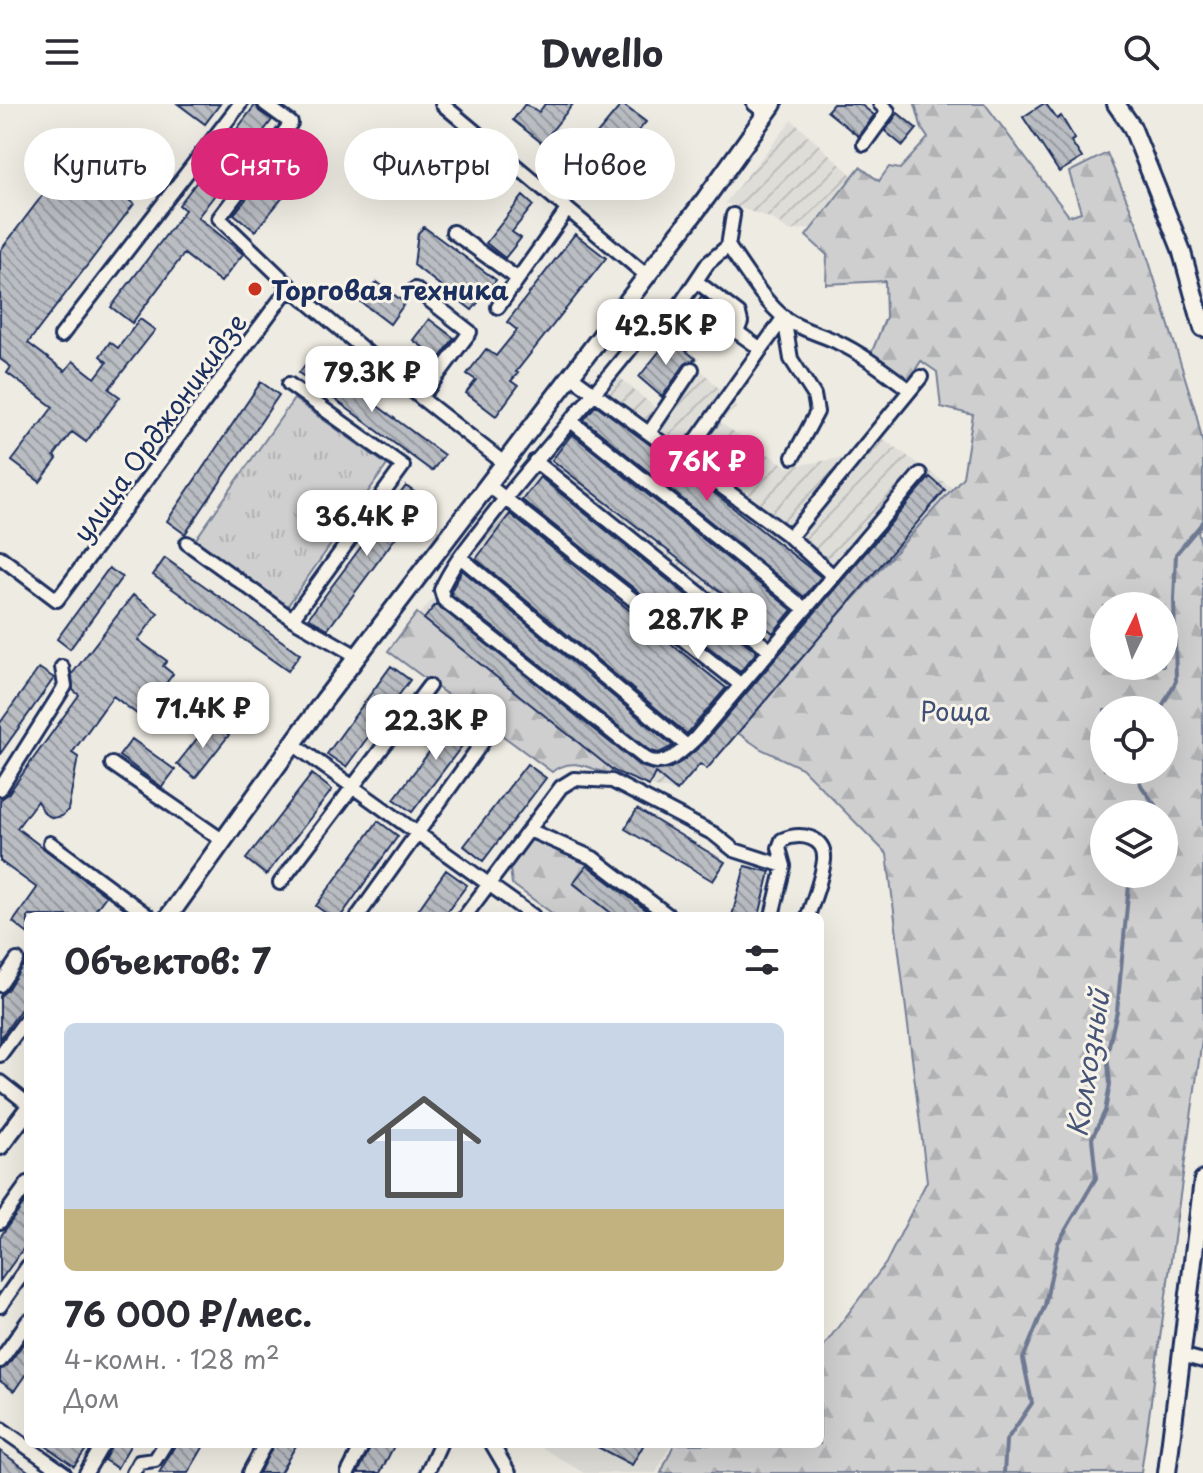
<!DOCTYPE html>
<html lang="ru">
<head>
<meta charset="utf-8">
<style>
  body { margin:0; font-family:"Playpen Sans",sans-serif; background:#f7f7f7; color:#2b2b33; height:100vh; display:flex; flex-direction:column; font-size:30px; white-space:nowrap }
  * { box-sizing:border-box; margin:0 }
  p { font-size:26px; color:#7c7c81 }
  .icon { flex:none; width:44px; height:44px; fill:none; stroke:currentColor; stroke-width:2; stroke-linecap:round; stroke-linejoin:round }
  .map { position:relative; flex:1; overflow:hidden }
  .drawer { position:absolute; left:24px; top:808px; width:800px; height:536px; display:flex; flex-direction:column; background:#fff; border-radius:12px; box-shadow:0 8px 32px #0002 }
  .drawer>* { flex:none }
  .hud { position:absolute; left:24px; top:24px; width:800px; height:72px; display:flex; gap:16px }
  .needle { width:52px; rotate:5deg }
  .fabs { position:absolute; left:1090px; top:488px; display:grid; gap:16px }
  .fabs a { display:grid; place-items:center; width:88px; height:88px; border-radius:50%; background:#fff; box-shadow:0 8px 32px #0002; font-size:40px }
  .price { position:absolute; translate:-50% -68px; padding:0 18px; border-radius:16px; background:#fff; color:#222; font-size:26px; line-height:52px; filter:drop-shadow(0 2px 4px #0008) }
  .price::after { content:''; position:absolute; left:50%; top:48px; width:24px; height:18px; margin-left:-12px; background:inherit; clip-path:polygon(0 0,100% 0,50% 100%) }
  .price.on { background:#db2777; color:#fff }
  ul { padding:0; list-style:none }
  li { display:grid; align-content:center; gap:16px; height:424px; padding:0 40px }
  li+li { border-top:2px solid #e1e1e2 }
  li span { display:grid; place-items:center; height:248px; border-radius:12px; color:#555 }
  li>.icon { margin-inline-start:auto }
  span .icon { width:144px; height:144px; fill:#fffc; stroke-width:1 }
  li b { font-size:34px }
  h2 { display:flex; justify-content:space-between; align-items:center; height:96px; padding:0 40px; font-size:34px }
  .tag { padding:0 28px; border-radius:36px; background:#fff; box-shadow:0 8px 32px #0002; font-size:28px; line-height:72px }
  .tag.on { background:#db2777; color:#fff }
  header { display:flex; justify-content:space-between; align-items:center; height:104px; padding:0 40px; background:#fff; font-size:36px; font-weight:700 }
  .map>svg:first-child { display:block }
  .built { fill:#deddd8 }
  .industrial { fill:url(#industrial-furrows) }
  .grass { fill:url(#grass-tufts); stroke:#757f96; stroke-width:2 }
  .forest { fill:url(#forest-firs); stroke:#757f96; stroke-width:2; fill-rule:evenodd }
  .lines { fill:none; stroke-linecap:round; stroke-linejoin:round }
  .stream { stroke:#6e7992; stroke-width:4 }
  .building { fill:url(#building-back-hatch); stroke:#1b2f5e; stroke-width:2 }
  .minor-casing { stroke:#1b2f5e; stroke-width:18 }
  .major-casing { stroke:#1b2f5e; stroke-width:22 }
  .minor { stroke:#f7f3e8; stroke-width:12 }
  .major { stroke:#f7f3e8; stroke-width:16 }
  .poi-dot { fill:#c8321e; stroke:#f7f3e8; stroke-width:3 }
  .labels { text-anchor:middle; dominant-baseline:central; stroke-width:6; stroke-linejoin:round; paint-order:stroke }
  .poi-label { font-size:26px; font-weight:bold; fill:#1b2f5e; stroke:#f7f3e8; text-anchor:start }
  .street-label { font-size:26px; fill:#1b2f5e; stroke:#f7f3e8 }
  .park-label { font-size:26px; fill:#3f4f75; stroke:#f7f3e8 }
  .water-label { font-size:28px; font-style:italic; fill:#455478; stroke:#f7f3e8 }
</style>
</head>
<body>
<header><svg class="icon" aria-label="menu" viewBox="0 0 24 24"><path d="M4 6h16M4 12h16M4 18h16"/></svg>Dwello<svg class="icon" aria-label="search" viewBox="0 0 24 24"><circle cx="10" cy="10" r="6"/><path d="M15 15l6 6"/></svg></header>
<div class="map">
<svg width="1203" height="1369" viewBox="0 0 1203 1369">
  <defs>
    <pattern id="industrial-furrows" width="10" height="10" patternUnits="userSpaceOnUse" patternTransform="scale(2)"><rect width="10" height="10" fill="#deddd8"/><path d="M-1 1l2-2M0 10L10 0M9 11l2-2" fill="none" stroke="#bebebc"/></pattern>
    <pattern id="grass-tufts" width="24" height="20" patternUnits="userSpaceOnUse" patternTransform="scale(2)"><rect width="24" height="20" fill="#cfcfcf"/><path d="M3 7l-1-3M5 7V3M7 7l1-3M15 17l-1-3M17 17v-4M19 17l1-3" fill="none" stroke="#b1b2b4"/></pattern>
    <pattern id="forest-firs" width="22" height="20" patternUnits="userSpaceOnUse" patternTransform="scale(2)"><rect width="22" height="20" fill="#cfcfcf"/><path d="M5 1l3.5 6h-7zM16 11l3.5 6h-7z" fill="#b1b2b4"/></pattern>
    <pattern id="building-back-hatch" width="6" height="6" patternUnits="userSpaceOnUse" patternTransform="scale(2)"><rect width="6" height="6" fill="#babdc2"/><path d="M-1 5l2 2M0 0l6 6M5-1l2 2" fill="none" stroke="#969aa1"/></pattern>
  </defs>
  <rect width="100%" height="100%" fill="#eeebe2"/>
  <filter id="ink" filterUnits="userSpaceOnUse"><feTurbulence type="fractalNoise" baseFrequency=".0125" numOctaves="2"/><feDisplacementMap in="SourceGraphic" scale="16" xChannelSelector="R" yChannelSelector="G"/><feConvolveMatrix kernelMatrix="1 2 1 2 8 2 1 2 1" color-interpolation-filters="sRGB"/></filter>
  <g filter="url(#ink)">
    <!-- built -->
    <path class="built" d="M536,1340H671L656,1369H584Z"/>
    <!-- industrial -->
    <path class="industrial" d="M792,16L854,73L812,124L788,127L773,115L725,99Z
      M610,265L666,313L700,265L737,303L719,318L788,363L864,350L882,334L958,388L707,665L700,660L677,687L649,682L614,667L421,509L460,463Z"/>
    <!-- grass -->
    <path class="grass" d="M294,295L387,361L286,504L193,439Z"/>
    <!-- forest -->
    <path class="forest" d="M915,0H985L1069,112L1081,108L1069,68L1107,49L1138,122L1196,309L1203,340V421L1198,428L1203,448V928L1141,1369H661L674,1340H820V1247L886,1159L927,1077L887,750L802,664L761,645L738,629L837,513L963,373L973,311L941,303L937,268L921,257L909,276L871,250L886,213L885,177L826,180L827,151L806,132L860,63L879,77L889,63L900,65L928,34L922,25ZM1164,502V562H1104V502ZM1164,606V666H1104V606ZM1104,710H1164V770H1104Z
      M417,509L614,667L608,670C588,663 570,653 552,668L388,547Z
      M531,736L570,748L589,760L574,780L615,812H556L512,780L510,764L523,742Z"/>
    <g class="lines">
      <!-- stream -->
      <path class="stream" d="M1160,606L1176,577L1174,495L1176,450L1203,418
        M1134,666L1142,683L1160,708L1158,710
        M1004,1369L1006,1337L1032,1299L1023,1255L1045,1201L1058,1139L1096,1074L1092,1034L1105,1007L1110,980L1107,950L1117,907L1130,770"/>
    </g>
    <!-- building -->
    <path class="building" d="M178,0H220L205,20Z
      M256,0L259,7L272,16L198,113L243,150L221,178L184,150L132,219L111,203L185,106L179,101Z
      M525,0L539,8L545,0H573L542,39L513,16Z
      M622,0L646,18L614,55L621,61L596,91L575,73L599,45L590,38Z
      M833,0H860L874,11L858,32L827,7Z
      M1043,0H1046L1057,15L1061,12L1075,35L1071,37L1082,54L1059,68L1023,13Z
      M898,9L917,25L903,42L885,27Z
      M454,31L470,45L433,89L417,76Z
      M64,63L96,87L104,77L134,100L28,239L65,267L73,257L95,274L107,258L100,252L110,238L118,244L140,215L155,226L109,285L120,293L86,338L72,328L54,352L57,355L40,378L12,357L53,303L7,269L11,263L0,255V147Z
      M272,63L294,80L255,127L234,110Z
      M523,92L533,101L512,128L521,134L505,154L486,139Z
      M424,123L496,176L472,206L414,161L418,129Z
      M575,130L606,154L516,268L518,269L511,277L518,282L496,312L466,289L476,276L467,270L486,245L496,252L517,226L507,218Z
      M377,178L405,199L390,220L361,198Z
      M701,193L730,215L716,233L687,211Z
      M429,215L454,234L439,255L413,236Z
      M670,234L696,255L685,260L662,293L639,273Z
      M311,253L444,351L432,367L299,269Z
      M261,278L279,291L185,430L167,417Z
      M596,301L694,373L821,473L804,493L584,316Z
      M572,330L792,506L773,529L552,356Z
      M540,373L757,548L740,568L522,396Z
      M930,373L945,386L707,665L700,660L677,687L655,669L649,682L614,667L424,515L436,500L640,662L653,666L669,665L684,656L703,640Z
      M406,382L424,395L328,525L315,518L309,513Z
      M510,410L726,584L687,630L476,455Z
      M165,454L300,550L288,567L153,471Z
      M109,464L122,473L70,545L57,535Z
      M462,466L673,642L659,649L650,647L452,491L451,487Z
      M133,491L158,509L138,536L167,557L163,562L173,570L141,613L113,592L72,649L78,653L68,706L62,712L53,714L45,710L37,697L17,724L106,792L91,812H28V830L13,818L37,784L0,757V696L8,690L79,591L73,586L72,570Z
      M391,562L410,576L346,663L327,650Z
      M39,564L54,574L0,650V619Z
      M459,608L477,622L412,708L394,695Z
      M211,617L229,631L195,674L177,660Z
      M132,635L175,666L162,683L119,652Z
      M527,660L546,674L483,757L464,742Z
      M312,670L332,686L266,771L246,755Z
      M637,705L725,758L713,777L625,725Z
      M378,717L398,732L341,812H330L316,802Z
      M587,761L588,762L654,812H615L573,779Z
      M745,762L770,768L759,812H732Z
      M446,766L467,781L444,812H414Z
      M28,852V895L0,935V892L7,886Z
      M28,1094V1138L0,1177V1133Z
      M28,1233V1267L14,1287L0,1277V1266L7,1262Z
      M43,1340H90L74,1362Z
      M113,1340H131L117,1364L104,1356Z
      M176,1340H205L188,1369H159Z
      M274,1340H297L280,1369H259Z
      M372,1340H395L380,1369H358Z
      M592,1340H644L632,1361Z
      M0,1347L10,1354L31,1369H0Z"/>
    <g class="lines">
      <defs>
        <path id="minor" d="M265,0L291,19L219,114L297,189
          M442,0L646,171
          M754,0L766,9
          M864,40L888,7L880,0
          M733,111L728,142C745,166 763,197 786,215C801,226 821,230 837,238C863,250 887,269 910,286
          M453,128L518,175
          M696,177L739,210L741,218L737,228L761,245
          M415,185L470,228L421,294
          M498,203L567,106
          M673,211L708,159L728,142
          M784,213L791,255L814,291L817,308L793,353
          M642,230C593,294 538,352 489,415C472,438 452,460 441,486L444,496L646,655C666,665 682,647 696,634L920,370
          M61,232L240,0
          M571,272L790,433L833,472
          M289,280L403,362L292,515L357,552
          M571,317L805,505
          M649,329L692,265
          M683,355L784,213
          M535,357L771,547
          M488,381L741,581
          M790,433L921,273
          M187,439L292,515
          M0,453L57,496L285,189H297L421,294L504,359
          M460,453L687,642
          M293,640L533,812
          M112,660L222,736
          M0,685L65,582L62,563
          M529,726L593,754L669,812
          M50,739L148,812
          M280,779L429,582
          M358,812L489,629
          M465,812L561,683L574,675L612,677L714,730L734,746L784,762
          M772,812L784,762L779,744L782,736C800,728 826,732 824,756C822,775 814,794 808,812
          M0,881L17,856
          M0,951L28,913
          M0,978L28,1000
          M0,1118L28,1079
          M0,1202L28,1162
          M1181,1251L1203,1257
          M0,1257L28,1217
          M0,1324L64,1369
          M492,1340L509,1369
          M86,1369L103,1340
          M133,1369L139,1358L155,1356L165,1340
          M249,1369L265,1340
          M348,1369L363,1340
          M427,1369L440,1340"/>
        <path id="major" d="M1116,0L1132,23L1181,145L1203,224
          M169,812L325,595L706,94L773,0
          M0,1042L28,1005
          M1167,1369L1203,1076"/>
      </defs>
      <!-- minor casing -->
      <use href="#minor" class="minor-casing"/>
      <!-- major casing -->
      <use href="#major" class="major-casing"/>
      <!-- minor -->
      <use href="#minor" class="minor"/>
      <!-- major -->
      <use href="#major" class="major"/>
    </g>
  </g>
  <!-- markers -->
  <circle class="poi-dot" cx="255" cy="185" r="8"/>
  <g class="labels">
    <!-- poi labels -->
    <g class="poi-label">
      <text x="271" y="185">Торговая техника</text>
    </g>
    <!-- street labels -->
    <g class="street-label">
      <text transform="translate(159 323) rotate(-54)">улица Орджоникидзе</text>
    </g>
    <!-- park labels -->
    <g class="park-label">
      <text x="955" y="606">Роща</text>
    </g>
    <!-- water labels -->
    <g class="water-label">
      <text transform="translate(1087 959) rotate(-81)">Колхозный</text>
    </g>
  </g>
</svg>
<div class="fabs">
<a><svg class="needle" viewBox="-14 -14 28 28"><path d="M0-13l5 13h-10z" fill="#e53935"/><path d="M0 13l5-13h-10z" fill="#7c7c81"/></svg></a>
<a><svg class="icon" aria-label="locate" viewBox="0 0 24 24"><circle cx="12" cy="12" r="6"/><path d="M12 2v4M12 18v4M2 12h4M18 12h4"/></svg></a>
<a><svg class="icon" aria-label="layers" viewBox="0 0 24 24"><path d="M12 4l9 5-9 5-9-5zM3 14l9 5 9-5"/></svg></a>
</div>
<b class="price" style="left:666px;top:263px">42.5K ₽</b>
<b class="price" style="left:372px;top:310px">79.3K ₽</b>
<b class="price on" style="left:707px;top:399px">76K ₽</b>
<b class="price" style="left:367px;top:454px">36.4K ₽</b>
<b class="price" style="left:698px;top:557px">28.7K ₽</b>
<b class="price" style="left:203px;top:646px">71.4K ₽</b>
<b class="price" style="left:436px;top:658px">22.3K ₽</b>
<div class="hud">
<a class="tag">Купить</a>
<a class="tag on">Снять</a>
<a class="tag">Фильтры</a>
<a class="tag">Новое</a>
</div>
<section class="drawer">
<h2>Объектов: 7<svg class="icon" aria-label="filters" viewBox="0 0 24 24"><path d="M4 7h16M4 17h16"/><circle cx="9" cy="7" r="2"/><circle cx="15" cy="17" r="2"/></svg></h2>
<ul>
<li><span style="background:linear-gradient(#c9d6e8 75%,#c2b280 0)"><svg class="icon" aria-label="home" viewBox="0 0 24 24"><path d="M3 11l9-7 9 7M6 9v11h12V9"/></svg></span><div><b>76 000 ₽/мес.</b><p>4-комн. · 128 m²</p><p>Дом</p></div></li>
</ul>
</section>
</div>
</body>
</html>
